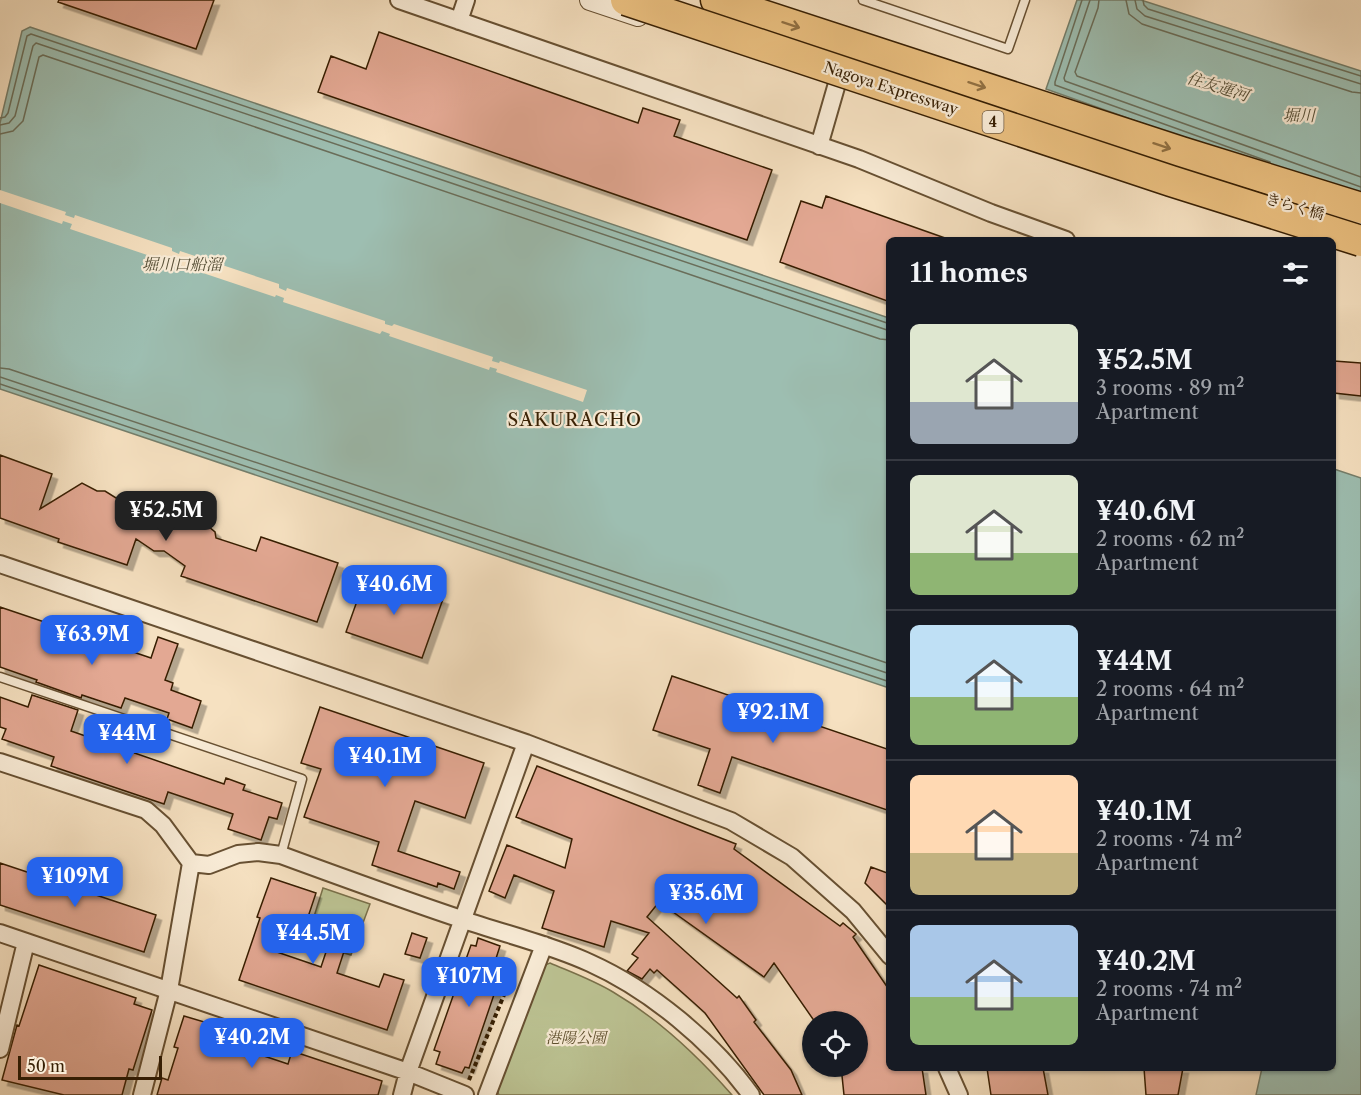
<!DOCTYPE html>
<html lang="en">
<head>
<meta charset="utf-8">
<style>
  body { margin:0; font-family:"Libre Caslon Text","Noto Serif JP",serif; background:#242831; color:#f1f3f6; height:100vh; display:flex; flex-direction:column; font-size:22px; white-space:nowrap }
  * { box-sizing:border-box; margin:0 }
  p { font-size:20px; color:#9ea1a6 }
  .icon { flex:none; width:33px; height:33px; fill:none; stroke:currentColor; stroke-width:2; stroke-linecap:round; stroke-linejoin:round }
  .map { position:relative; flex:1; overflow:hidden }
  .sheet { position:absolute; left:886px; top:237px; width:450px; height:834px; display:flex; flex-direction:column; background:#171b24; border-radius:9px; box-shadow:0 2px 4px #0004 }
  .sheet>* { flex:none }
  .controls { position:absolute; left:802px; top:1011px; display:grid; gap:12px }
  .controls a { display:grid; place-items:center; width:66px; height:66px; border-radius:50%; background:#171b24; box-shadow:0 2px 4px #0004; font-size:30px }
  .scale { position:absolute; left:18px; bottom:15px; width:144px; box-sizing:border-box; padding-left:6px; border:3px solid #371f03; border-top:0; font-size:16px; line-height:21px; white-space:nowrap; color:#371f03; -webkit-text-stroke:4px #f9ecd7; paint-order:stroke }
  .price { position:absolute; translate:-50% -51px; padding:0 14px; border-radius:12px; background:#2563eb; color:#fff; font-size:20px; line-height:39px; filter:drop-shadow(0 2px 3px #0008) }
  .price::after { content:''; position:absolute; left:50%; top:36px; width:18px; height:14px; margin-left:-9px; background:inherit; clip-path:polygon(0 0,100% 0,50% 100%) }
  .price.selected { background:#222; color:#fff }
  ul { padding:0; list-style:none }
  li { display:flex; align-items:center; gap:18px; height:150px; padding:0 24px }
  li+li { border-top:2px solid #363941 }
  li span { display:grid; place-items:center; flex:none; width:168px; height:120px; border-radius:9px; color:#555 }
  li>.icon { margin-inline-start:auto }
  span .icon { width:72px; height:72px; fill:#fffc; stroke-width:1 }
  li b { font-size:26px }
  h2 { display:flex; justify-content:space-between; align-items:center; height:72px; padding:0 24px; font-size:26px }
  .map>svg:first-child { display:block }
  .green { fill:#bcc393; stroke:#7a714b; stroke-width:1.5 }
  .water { fill:#9dbeb1; stroke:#747e6b; stroke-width:1.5 }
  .pier { fill:#f6e1c1 }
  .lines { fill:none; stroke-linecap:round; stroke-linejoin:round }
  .shore { stroke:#6a6e5a; stroke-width:1.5 }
  .building { fill:#e3a893; stroke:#371f03; stroke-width:1.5; filter:url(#shadow) }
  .service-casing { stroke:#675032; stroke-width:11 }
  .minor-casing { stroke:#675032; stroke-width:20 }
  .tertiary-casing { stroke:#675032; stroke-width:22 }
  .motorway-casing { stroke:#371f03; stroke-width:33 }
  .path { stroke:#371f03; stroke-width:4; stroke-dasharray:4.5 3; stroke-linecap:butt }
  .service { stroke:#f9ecd7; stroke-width:8 }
  .minor { stroke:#f9ecd7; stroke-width:16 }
  .tertiary { stroke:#f9ecd7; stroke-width:20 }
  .motorway { stroke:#ebc080; stroke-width:30 }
  .motorway-bridge-casing { stroke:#371f03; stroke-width:33; stroke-linecap:butt }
  .motorway-bridge { stroke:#ebc080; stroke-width:30 }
  .oneway { stroke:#917042 }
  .labels { text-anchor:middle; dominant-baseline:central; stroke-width:4.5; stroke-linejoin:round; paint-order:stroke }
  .shield { fill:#f9ecd7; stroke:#715c43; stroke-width:1.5 }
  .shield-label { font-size:14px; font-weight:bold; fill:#371f03 }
  .street-label { font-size:15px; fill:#371f03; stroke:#f9ecd7 }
  .park-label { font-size:15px; font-style:italic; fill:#5f502e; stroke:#f9ecd7 }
  .water-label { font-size:16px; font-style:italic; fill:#564f37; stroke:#f9ecd7 }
  .quarter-label { font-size:18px; letter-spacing:1.5px; fill:#371f03; stroke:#f9ecd7 }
</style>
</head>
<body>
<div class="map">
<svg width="1361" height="1095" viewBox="0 0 1361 1095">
  <defs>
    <filter id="shadow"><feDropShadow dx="5.5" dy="5.5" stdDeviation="0" flood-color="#0004"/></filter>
  </defs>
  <rect width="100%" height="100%" fill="#f6e1c1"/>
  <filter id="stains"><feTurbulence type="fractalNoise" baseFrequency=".00333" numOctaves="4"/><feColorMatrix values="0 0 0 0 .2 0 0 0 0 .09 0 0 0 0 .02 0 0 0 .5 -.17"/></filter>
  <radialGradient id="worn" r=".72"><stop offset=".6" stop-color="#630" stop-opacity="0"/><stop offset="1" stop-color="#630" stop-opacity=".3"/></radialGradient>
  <!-- green -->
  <path class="green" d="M323,888L370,904L351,955L306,942Z
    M550,963C571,972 593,980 613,992C659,1019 697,1055 732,1095H499L496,1087L542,966Z"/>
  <!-- water -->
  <path class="water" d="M1077,0H1141L1361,71V201L1046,89Z
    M30,27L889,318V688L0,389V123L22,31Z
    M1334,469L1361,478V1095H1256L1262,1068H1334Z"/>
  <!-- pier -->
  <path class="pier" d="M0,190L66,212L65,215L74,218L75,215L172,248V251L179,254L180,251L279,284V288L286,291L287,288L385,321V324L392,326L394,324L493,357L492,361L499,363L500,361L587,390L583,402L496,372L497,369L490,367L489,370L389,336L390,334L382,331L380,334L283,302L284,298L276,295L275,297L176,264L177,260L169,258L168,262L70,229L72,224L63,221L62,224L0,203Z"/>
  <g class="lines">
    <!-- shore -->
    <path class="shore" d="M1082,0L1055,82V85L1270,162
      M1090,0L1064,78L1065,81L1361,187
      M1099,0L1098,8L1075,72L1077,76L1361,177
      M1126,0L1129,14L1142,24L1352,92L1361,93
      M1135,0L1137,9L1145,16L1361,84
      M1143,0L1144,5L1148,9L1361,76
      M0,118L5,117L8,113L27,36L31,34L890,324
      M0,125L9,123L15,116L33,46L36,43L890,331
      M0,134L13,131L23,121L39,57L43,55L880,339L890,340
      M0,368L9,369L890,664
      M0,377L890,674
      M0,384L890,682"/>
  </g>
  <!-- building -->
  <path class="building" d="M59,0H214L196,49L58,2Z
    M379,32L638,123L643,108L680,120L674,136L772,170L747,240L318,92L331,56L366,69Z
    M826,196L945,238L944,240H890V302L780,262L801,201L822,208Z
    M1334,361L1361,363V396L1334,393Z
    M0,455L52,474L40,509L82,483L97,491H105L116,498H125L133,507L149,505L158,513L169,512L180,519H189L200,527H209L215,532L216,538L256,551L261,537L338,563L317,622L181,576L185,566L164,551H154L136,539L127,565L58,542L59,539L0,518Z
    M367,573L443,599L422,658L346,632Z
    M0,607L151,658L158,637L178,644L165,680L173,683L171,690L201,701L192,728L167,719L169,713L125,698L121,708L82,695L81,698L36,682L37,680L0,667Z
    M672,676L890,750V811L732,757L720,793L698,785L710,749L653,730Z
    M32,695L78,710L71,731L224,784L226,778L245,785L243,790L282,803L277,819L269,817L261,840L228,829L233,814L168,792L164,804L51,766L54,757L2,739L6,729L0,727V697L28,707Z
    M320,707L484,763L465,818L415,801L398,851L460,872L454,889L438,883L437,887L372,865L379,842L304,817L321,769L301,763Z
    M537,766L736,844L734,849L840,926L843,923L856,934L853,937L890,991V1068H922L926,1095H844L841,1066H858V1022H815L774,963L764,977L659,902L647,917L737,998L739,996L756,1020L754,1022L791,1070L802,1095H764L705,1013L694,1003L657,970L654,973L650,969L642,979L627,971L638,958L632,954L649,933L611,921L604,947L542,928L554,891L514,875L505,898L489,891L507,845L565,868L572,839L516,817Z
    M0,863L156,915L144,952L0,905Z
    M871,867L890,874V908L865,883Z
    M271,878L316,893L305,926L282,918L271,950L321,967L332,934L348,939L337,973L379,987L384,974L404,980L387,1030L239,980L260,918L257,917Z
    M412,933L427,938L420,958L405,954Z
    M478,938L500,946L491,974L500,977L469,1068L465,1067L462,1073L436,1064L440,1052L434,1050L471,945L476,946Z
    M39,965L136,998L134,1004L152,1010L133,1070L129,1069L122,1095H64L2,1080L17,1025L19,1026Z
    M184,1016L211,1024L210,1028L244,1039L246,1035L262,1040L258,1054L288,1064L292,1051L382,1081L378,1095H157L162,1078L168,1080L178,1048L174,1047Z
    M987,1068H1043L1048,1095H991Z
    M1144,1068H1183L1178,1095H1146Z"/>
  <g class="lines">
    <defs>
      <path id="service" d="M863,0L1008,49L1025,0
        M0,677L302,779L281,855"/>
      <path id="minor" d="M399,0L859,159L991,213L1066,240
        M459,21L466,0
        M819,146L838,80
        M0,564L526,743L731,821L792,857L853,911L890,956
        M0,762L146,810L163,825L191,863L169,990L142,1095
        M191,863L209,865L238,854L258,852L281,855C341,877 401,899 461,919C504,934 549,944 590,963C650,990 713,1042 751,1095
        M0,933L408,1072L465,1095
        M0,1049L26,942
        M947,1068L959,1095
        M402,1095L408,1072L526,743
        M487,1095L544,945"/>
      <path id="tertiary" d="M590,0L638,16
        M1315,212L1361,225"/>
      <path id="motorway" d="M716,0L1181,152L1361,208"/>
    </defs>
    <!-- service casing -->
    <use href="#service" class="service-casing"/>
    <!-- minor casing -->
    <use href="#minor" class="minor-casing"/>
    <!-- tertiary casing -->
    <use href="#tertiary" class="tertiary-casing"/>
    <!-- motorway casing -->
    <use href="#motorway" class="motorway-casing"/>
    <!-- path -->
    <path class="path" d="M469,1080L506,990"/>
    <!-- service -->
    <use href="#service" class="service"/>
    <!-- minor -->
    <use href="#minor" class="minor"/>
    <!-- tertiary -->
    <use href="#tertiary" class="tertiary"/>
    <!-- motorway -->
    <use href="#motorway" class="motorway"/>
    <defs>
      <path id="motorway-bridge" d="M626,0L1171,181L1361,241"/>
    </defs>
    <!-- motorway-bridge casing -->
    <use href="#motorway-bridge" class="motorway-bridge-casing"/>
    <!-- motorway-bridge -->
    <use href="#motorway-bridge" class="motorway-bridge"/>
  </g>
  <!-- one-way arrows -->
  <defs><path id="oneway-shaft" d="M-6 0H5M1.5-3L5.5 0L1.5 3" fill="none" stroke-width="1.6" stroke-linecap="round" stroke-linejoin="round" transform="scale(1.5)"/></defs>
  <g class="oneway">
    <use href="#oneway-shaft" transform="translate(791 25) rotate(18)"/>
    <use href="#oneway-shaft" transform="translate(977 85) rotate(18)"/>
    <use href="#oneway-shaft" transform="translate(1162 146) rotate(18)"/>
  </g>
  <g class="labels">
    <!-- shield labels -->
    <rect class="shield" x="982.5" y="111" width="21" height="22" rx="4.5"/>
    <g class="shield-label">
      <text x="993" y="122">4</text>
    </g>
    <!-- street labels -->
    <g class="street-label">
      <text transform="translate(891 88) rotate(18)">Nagoya Expressway</text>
      <text transform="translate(1295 206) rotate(16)">きらく橋</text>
    </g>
    <!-- park labels -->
    <g class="park-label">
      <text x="576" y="1037">港陽公園</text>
    </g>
    <!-- water labels -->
    <g class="water-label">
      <text transform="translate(1218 86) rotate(17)">住友運河</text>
      <text x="1299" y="115">堀川</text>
      <text x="182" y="264">堀川口船溜</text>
    </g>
    <!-- quarter labels -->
    <g class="quarter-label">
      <text x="575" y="420">SAKURACHO</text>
    </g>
  </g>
  <rect width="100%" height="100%" filter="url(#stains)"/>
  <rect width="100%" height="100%" fill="url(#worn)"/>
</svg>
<div class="controls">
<a><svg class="icon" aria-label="locate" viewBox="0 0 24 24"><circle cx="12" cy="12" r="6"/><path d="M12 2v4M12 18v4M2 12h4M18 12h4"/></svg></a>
</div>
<div class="scale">50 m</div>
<b class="price selected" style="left:166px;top:542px">¥52.5M</b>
<b class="price" style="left:394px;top:616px">¥40.6M</b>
<b class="price" style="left:92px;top:666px">¥63.9M</b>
<b class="price" style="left:773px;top:744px">¥92.1M</b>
<b class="price" style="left:127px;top:765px">¥44M</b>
<b class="price" style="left:385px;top:788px">¥40.1M</b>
<b class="price" style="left:75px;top:908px">¥109M</b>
<b class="price" style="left:706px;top:925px">¥35.6M</b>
<b class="price" style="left:313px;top:965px">¥44.5M</b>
<b class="price" style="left:469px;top:1008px">¥107M</b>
<b class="price" style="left:252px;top:1069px">¥40.2M</b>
<section class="sheet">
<h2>11 homes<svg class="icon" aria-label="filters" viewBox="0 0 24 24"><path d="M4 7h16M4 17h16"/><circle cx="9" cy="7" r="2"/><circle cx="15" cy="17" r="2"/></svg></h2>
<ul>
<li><span style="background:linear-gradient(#dfe7d0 65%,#9aa5b1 0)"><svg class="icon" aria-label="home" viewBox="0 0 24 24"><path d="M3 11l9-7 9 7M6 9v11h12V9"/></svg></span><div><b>¥52.5M</b><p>3 rooms · 89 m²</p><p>Apartment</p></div></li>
<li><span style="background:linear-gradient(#dfe7d0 65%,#8fb573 0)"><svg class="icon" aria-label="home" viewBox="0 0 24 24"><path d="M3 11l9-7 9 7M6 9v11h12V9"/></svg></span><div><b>¥40.6M</b><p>2 rooms · 62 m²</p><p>Apartment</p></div></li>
<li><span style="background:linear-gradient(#bfe0f5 60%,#8fb573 0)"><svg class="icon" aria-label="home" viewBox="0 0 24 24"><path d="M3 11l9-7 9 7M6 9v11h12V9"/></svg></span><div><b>¥44M</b><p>2 rooms · 64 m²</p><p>Apartment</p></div></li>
<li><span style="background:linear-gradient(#ffd9b3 65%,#c2b280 0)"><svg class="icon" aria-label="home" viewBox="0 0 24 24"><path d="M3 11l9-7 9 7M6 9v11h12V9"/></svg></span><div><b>¥40.1M</b><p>2 rooms · 74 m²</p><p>Apartment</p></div></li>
<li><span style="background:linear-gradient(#a9c7e8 60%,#8fb573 0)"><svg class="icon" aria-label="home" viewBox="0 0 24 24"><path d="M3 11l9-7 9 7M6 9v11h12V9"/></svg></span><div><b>¥40.2M</b><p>2 rooms · 74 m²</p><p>Apartment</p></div></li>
</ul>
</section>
</div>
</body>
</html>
